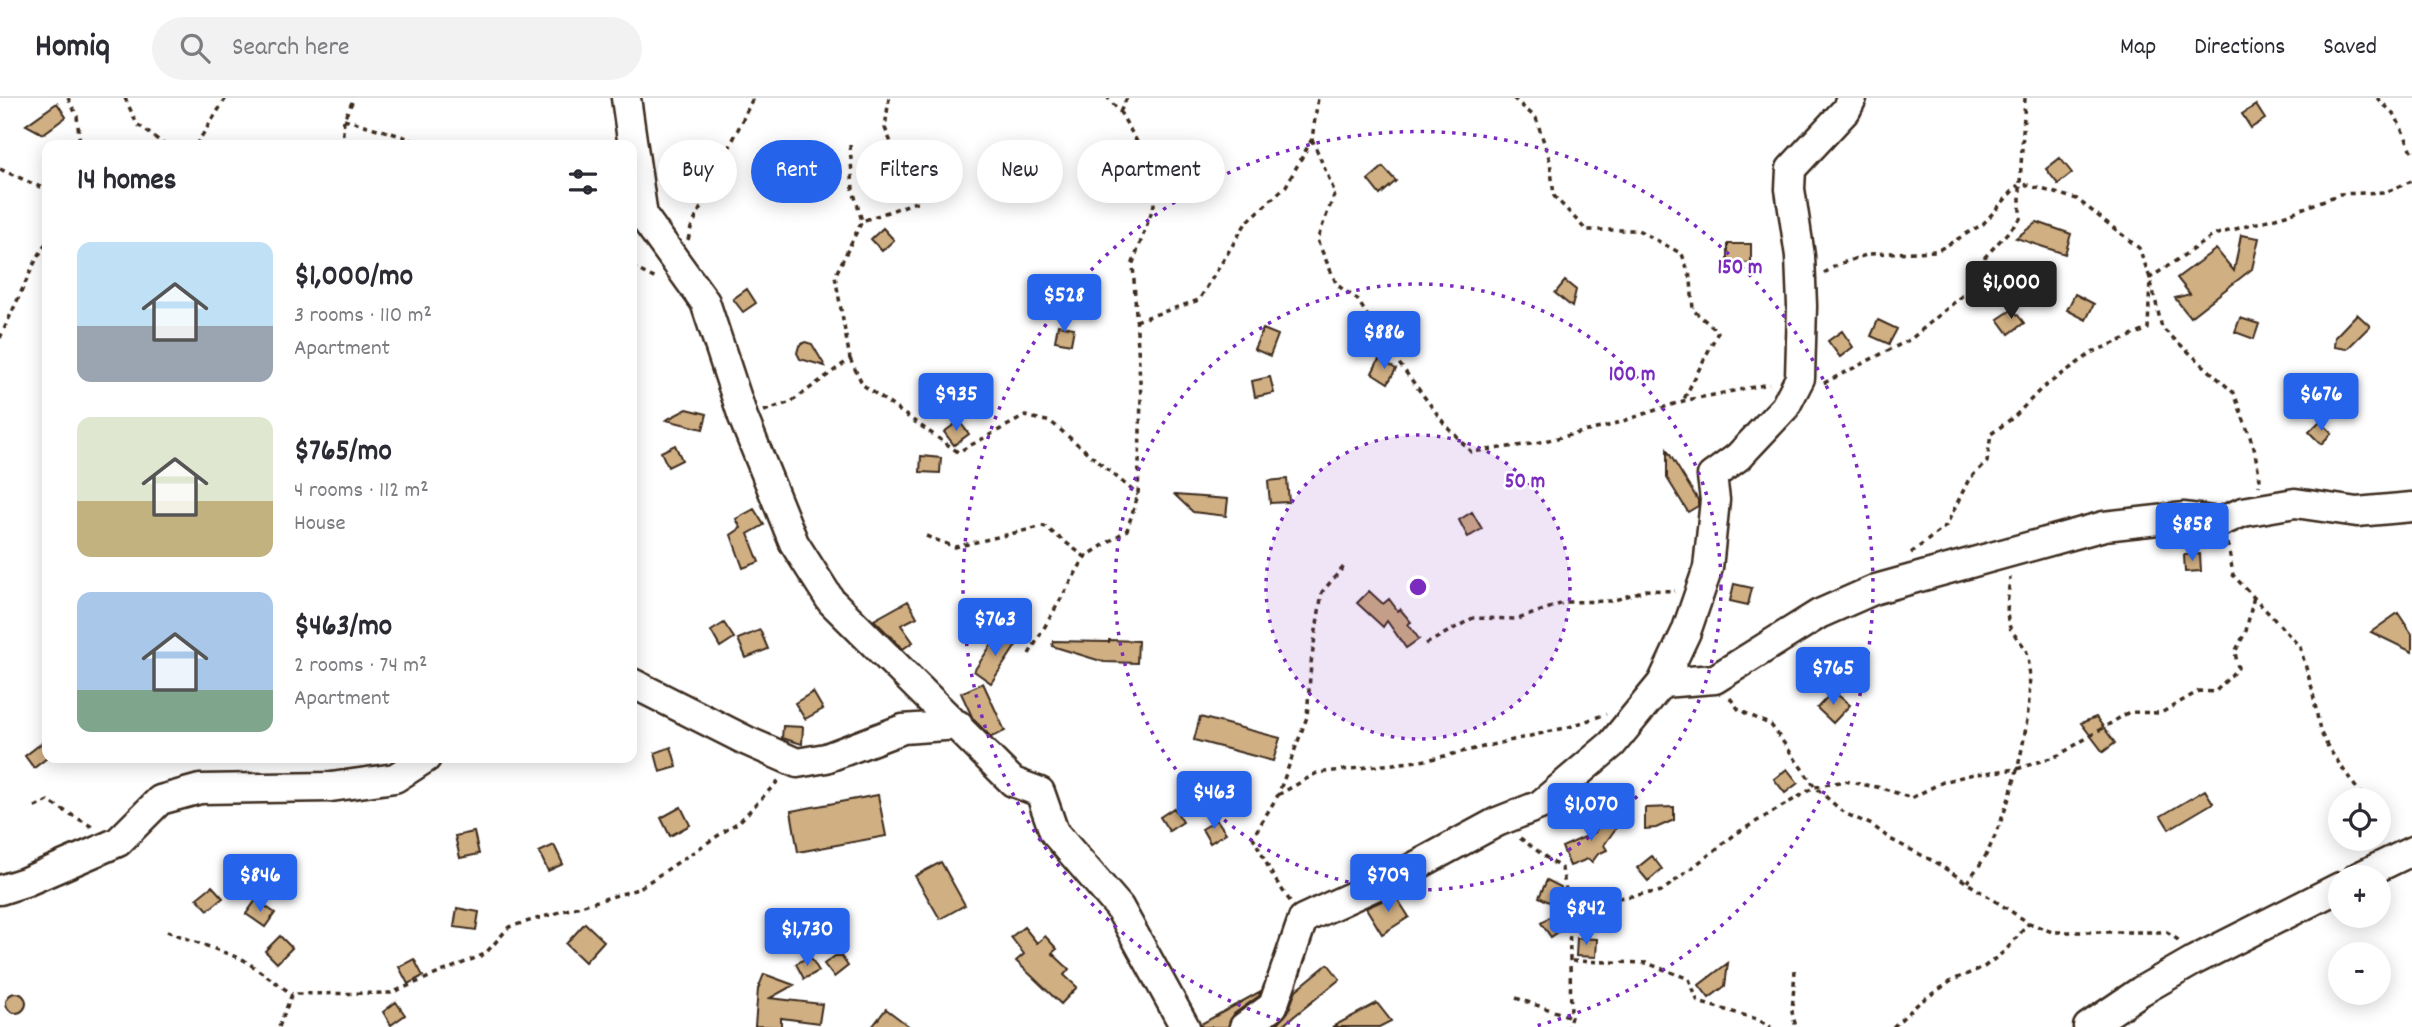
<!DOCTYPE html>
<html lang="en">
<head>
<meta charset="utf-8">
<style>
  body { margin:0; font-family:Dekko,sans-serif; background:#f2f2f3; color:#2b2b33; height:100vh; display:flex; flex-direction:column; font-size:26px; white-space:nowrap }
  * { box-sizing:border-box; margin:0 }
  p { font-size:23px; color:#7c7c81 }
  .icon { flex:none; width:38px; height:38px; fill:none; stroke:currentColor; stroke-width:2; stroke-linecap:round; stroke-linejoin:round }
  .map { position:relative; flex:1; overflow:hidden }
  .side { position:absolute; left:42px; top:42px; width:595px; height:623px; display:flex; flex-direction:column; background:#fff; border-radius:14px; box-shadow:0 4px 18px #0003 }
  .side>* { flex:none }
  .top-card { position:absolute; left:658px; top:42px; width:665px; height:63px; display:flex; gap:14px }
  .controls { position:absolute; left:2328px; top:690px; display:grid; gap:14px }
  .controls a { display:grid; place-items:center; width:63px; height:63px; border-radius:50%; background:#fff; box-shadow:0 4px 18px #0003; font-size:35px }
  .price { position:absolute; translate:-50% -60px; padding:0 16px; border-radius:7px; background:#2563eb; color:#fff; font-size:23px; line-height:46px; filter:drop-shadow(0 2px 4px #0008) }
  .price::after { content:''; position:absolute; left:50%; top:42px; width:21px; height:16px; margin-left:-10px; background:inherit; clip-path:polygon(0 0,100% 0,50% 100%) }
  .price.active { background:#222; color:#fff }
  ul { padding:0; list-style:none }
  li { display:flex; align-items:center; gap:21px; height:175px; padding:0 35px }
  li span { display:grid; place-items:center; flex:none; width:196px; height:140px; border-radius:14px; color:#555 }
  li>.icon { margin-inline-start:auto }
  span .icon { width:84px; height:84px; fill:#fffc; stroke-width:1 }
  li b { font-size:30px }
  h2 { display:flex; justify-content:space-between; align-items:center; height:84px; padding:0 35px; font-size:30px }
  .tag { padding:0 24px; border-radius:32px; background:#fff; box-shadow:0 4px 18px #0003; font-size:24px; line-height:63px }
  .tag.active { background:#2563eb; color:#fff }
  header { display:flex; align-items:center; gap:42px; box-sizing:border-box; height:98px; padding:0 35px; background:#fff; border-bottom:2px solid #e1e1e2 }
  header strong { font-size:33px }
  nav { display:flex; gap:38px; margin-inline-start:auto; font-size:24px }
  .search { width:490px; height:63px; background:#f2f2f3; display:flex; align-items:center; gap:18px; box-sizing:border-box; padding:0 24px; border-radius:38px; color:#7c7c81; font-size:26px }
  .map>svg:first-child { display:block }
  .building { fill:#d0af83; stroke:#3b2a1e; stroke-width:2 }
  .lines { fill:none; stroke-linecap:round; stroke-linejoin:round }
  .minor-casing { stroke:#3b2a1e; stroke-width:33 }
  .path { stroke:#3b2a1e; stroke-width:3.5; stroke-dasharray:5 5; stroke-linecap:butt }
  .minor { stroke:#fff; stroke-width:28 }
  .ring { fill:none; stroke:#7b2cbf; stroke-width:3.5; stroke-dasharray:3.5 7 }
  .centre { fill:#7b2cbf; stroke:#fff; stroke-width:3.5 }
  .ring-label { font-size:21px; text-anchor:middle; font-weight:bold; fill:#7b2cbf; stroke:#fff; stroke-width:5; stroke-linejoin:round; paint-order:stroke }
</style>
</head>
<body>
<header>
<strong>Homiq</strong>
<div class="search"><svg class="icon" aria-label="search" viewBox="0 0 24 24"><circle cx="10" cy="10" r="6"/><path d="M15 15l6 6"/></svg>Search here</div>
<nav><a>Map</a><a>Directions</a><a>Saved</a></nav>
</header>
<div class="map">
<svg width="2412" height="929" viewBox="0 0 2412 929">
  <rect width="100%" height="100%" fill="#fff"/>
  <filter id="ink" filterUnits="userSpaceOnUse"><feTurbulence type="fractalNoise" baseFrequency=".0143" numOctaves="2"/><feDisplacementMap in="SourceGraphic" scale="14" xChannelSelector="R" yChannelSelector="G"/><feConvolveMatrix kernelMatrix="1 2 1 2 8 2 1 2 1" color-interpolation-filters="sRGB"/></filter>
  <g filter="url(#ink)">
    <!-- building -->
    <path class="building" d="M57,5L66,19L43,36L26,27Z
      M2256,7L2265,21L2251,30L2242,16Z
      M2060,60L2072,75L2058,86L2046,71Z
      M1383,69L1396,83L1380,97L1368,82Z
      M2037,124L2071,136L2065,156L2016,140Z
      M883,130L894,142L882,153L871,141Z
      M2241,137L2259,140L2252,171L2190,219L2175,200L2190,196L2177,180L2216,151L2234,173Z
      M1728,146H1751V165L1728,164Z
      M1565,183L1576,192L1572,209L1555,195Z
      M747,191L756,205L743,214L733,201Z
      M2075,196L2094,206L2086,222L2067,212Z
      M2013,211L2024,225L2009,236L1998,221Z
      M2357,216L2370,228L2347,251L2334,249L2335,239Z
      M2240,220L2259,226L2254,241L2235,234Z
      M1878,222L1897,231L1889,246L1871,238Z
      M1058,227L1074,230L1071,246L1055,243Z
      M1263,231L1278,237L1270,258L1254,251Z
      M1842,233L1853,249L1840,259L1828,243Z
      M805,244L812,246L825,268L800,261L797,255L799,248Z
      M1379,261L1396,271L1388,285L1372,275Z
      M1270,279L1274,295L1255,299L1252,283Z
      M687,311L707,316L703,331L666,322Z
      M959,323L969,336L954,347L944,334Z
      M2320,323L2332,335L2321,346L2309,334Z
      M675,347L682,362L668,369L661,354Z
      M1667,352L1698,402V408L1688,414L1667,380Z
      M921,358L941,360L940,375L920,374Z
      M1287,381L1289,404L1270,405L1268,383Z
      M1175,397L1228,401L1226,418L1193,414Z
      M754,411L764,427L748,436L759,464L743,470L731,437L741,430L736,421Z
      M1472,414L1482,431L1468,439L1459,422Z
      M2200,456L2201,473L2185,474L2184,457Z
      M1734,486L1752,490L1748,507L1730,503Z
      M1369,493L1383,506L1389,501L1398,513L1400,511L1411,524L1408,526L1419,541L1406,550L1387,523L1383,529L1357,505Z
      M908,503L917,519L901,527L913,544L903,551L874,522Z
      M2398,515L2412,536V554L2371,534Z
      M724,525L734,540L720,549L711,533Z
      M760,532L768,551L746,560L738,541Z
      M999,535L1017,546L991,585L974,573Z
      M1109,542L1138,543L1137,565L1104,564L1052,548L1053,543L1109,544Z
      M1847,562L1863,577L1851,590L1835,576Z
      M983,585L1005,633L991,639L973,621L961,595Z
      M1833,593L1850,607L1833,625L1817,610Z
      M813,594L823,611L805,621L795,605Z
      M1200,619L1280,640L1273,663L1194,642Z
      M2096,619L2115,645L2103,654L2081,625Z
      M783,628L803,629L802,646L782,640Z
      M47,641V660L34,670L25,658Z
      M671,649L677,669L660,674L655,655Z
      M1787,671L1798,685L1785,695L1774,681Z
      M2205,692L2213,705L2169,731L2161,718Z
      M878,697L886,738L798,754L791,713Z
      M681,709L690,727L670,738L661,720Z
      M1674,709V722L1656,730L1645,731V710Z
      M1174,710L1183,724L1169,733L1160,719Z
      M1607,716L1618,724L1621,723L1604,747L1607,752L1598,756L1592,764L1588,761L1570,768L1562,749L1594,735Z
      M1217,722L1226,735L1210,745L1202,731Z
      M474,734L479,756L460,760L455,738Z
      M554,747L563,766L548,773L539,754Z
      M1652,758L1662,771L1648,783L1637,770Z
      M941,764L965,807L940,821L915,778Z
      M1547,782L1561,789V795L1555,807L1539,799Z
      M212,788L223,800L208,812L197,800Z
      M1395,797L1409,819L1382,836L1366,810Z
      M256,802L275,815L265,829L246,816Z
      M457,810L479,814L476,832L454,829Z
      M1554,816L1564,830L1551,839L1541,825Z
      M585,825L604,843L585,864L566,846Z
      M1024,829L1037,845L1045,838L1057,851L1052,855L1069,871L1064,877L1077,889L1061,906L1016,863L1024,856L1011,839Z
      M280,838L292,850L277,865L265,853Z
      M1577,840L1597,841L1596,859L1576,858Z
      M810,858L819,873L804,881L796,866Z
      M835,858H841L848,868L834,879L824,866Z
      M414,861L423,878L408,886L399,869Z
      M1728,865L1725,888L1709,900L1699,887Z
      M1328,866L1340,881L1282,928L1278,925L1288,914L1296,892Z
      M764,876L794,887L770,900L822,906L819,925L781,920V929L755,928L758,891Z
      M1261,893L1259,898L1234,916L1228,929H1202L1201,926Z
      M6 905a10 10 0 1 1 20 0a10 10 0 1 1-20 0Z
      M396,904L405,917L391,927L383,914Z
      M1377,905L1391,923L1379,929H1332Z
      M886,911L910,929H872Z"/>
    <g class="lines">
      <defs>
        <path id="minor" d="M626,0L643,118L705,204L743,319L794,445L831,503L1013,684L1040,694L1054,734L1119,809L1185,929
          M632,585L747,643L797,665L826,660L903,631L958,627
          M1662,585L1715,581L1819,516L1876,491L2104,428L2185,419L2220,424L2243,414L2295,405L2357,414L2412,409
          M2358,779L2412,753
          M0,792L25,784L118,744L160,702L200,691L331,689L395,680L426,660
          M1244,929L1273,908L1303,821L1401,776L1497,724L1540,707L1612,646L1662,585L1686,534L1708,470L1715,402L1712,378L1738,359L1785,309L1800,280L1802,208L1800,158L1790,91L1791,71L1846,12L1852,0
          M2088,929L2141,893L2195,862L2340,789"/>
      </defs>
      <!-- minor casing -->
      <use href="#minor" class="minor-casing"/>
      <!-- path -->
      <path class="path" d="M68,0L77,18L80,47
        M125,0L137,26L165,47
        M1513,0L1536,20L1550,63L1554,98L1586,132H1638L1682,156L1691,181L1693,212L1718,234L1683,303
        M2025,0L2020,85L2077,101L2139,150L2150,180L2162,230L2234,295L2254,350L2260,381L2259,388
        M2377,0L2395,17L2412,53
        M1120,14L1127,0
        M344,21L411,41L416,47
        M1312,41L1335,95L1317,142L1337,187L1357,201L1392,256L1444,325L1471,354L1531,346L1605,329L1683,303L1769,286
        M196,47L226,0
        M342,47L344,21L354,0
        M850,47L853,92L862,123
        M0,71L47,92
        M688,142L691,130L753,0
        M632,169L658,182
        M1824,175L1839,166L1869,156L1937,153L1983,126L2018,87
        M1136,223L1199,202L1246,125L1286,88L1312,41L1318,0
        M0,240L34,166L47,143
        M850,261L863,287L958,354L1025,318L1051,324L1138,397
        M1824,285L1911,241L1976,186L1985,159L2020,121V85
        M764,313L791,304L850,261L835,178L862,123L916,104L885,30L889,0
        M926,438L955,449L1044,428L1085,459
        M2228,445L2233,477L2300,549L2312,590L2320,633L2329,651L2362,698V702
        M1911,455L1946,428L1969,381L1987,364L1991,336L2015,318L2041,291L2093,254L2148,231L2150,180L2214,137L2286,117L2340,96L2386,94L2412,83
        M1426,546L1473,520L1518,521L1566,504L1612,503L1645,492L1675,493
        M1029,556L1085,459L1127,432L1138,397L1141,300L1133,165L1154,107L1151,68L1120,14L1108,0
        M1730,600L1739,612L1771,627L1815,689L1844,715L1872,727L1890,741L1935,764L2029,825L2052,834H2167L2181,844
        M1278,697L1317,675L1427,662L1569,629L1606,616
        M35,709L48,703L94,730
        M1520,740L1562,771L1569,808L1571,919L1568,929
        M2360,751L2363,740
        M1967,784C1974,774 1983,764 1988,753C2013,702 2036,616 2028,559C2027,547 2013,539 2009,527C2005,513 2009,493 2010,479
        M1290,803L1274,780L1253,739L1278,697L1307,619L1311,565L1322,494L1346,466
        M1569,808L1662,793L1737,735L1815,689L1844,683L1882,690L1911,700L1943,684L1969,677L2017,671L2059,657L2129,614L2161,615L2199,593L2215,594L2238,570L2235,554L2246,533L2254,498
        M167,833L244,862L292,896
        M1572,863L1647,865L1689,881L1698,904L1757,921L1771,929
        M1795,872L1792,914L1796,929
        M1516,900L1571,919
        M279,929L292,896L391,895L485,856L509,829L638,791L740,723L779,682
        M1893,929L1920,904L1953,882L1984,869L2005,853L2029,825"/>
      <!-- minor -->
      <use href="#minor" class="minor"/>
    </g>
  </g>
  <!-- distance rings -->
  <circle cx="1418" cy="489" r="152" fill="#7b2cbf" fill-opacity=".12"/>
  <g class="ring">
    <circle cx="1418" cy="489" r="152"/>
    <circle cx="1418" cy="489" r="303"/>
    <path d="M1300 928A455 455 0 1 1 1536 928"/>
  </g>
  <circle cx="1418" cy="489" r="10" class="centre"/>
  <g class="ring-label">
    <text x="1740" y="175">150 m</text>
    <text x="1632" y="282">100 m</text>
    <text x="1525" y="389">50 m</text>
  </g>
</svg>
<div class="controls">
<a><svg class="icon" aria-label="locate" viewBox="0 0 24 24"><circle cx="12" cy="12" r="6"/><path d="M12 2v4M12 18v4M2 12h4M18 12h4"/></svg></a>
<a>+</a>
<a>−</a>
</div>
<b class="price active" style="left:2011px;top:223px">$1,000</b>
<b class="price" style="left:1064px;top:236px">$528</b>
<b class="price" style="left:1384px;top:273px">$886</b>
<b class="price" style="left:956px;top:335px">$935</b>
<b class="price" style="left:2321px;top:335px">$676</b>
<b class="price" style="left:2192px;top:465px">$858</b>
<b class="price" style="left:995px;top:560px">$763</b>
<b class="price" style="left:1833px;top:609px">$765</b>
<b class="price" style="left:1214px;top:733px">$463</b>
<b class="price" style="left:1591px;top:745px">$1,070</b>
<b class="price" style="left:260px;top:816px">$846</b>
<b class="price" style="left:1388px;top:816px">$709</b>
<b class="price" style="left:1586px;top:849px">$842</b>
<b class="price" style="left:807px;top:870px">$1,730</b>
<div class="top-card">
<a class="tag">Buy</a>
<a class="tag active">Rent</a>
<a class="tag">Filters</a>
<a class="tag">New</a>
<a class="tag">Apartment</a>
</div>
<section class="side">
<h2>14 homes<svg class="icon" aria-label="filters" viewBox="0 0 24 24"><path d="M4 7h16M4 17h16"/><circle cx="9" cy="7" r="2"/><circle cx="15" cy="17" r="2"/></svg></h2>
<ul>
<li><span style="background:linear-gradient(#bfe0f5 60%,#9aa5b1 0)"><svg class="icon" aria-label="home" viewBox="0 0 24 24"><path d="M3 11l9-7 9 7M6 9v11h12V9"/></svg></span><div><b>$1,000/mo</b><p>3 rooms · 110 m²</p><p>Apartment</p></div></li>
<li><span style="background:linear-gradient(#dfe7d0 60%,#c2b280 0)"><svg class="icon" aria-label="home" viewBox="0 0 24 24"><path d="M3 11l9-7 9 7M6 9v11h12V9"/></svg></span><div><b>$765/mo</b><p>4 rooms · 112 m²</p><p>House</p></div></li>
<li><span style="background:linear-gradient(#a9c7e8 70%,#7fa58c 0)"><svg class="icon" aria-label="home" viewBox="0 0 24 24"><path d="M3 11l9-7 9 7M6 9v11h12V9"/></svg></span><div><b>$463/mo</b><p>2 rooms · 74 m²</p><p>Apartment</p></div></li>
</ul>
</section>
</div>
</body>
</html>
